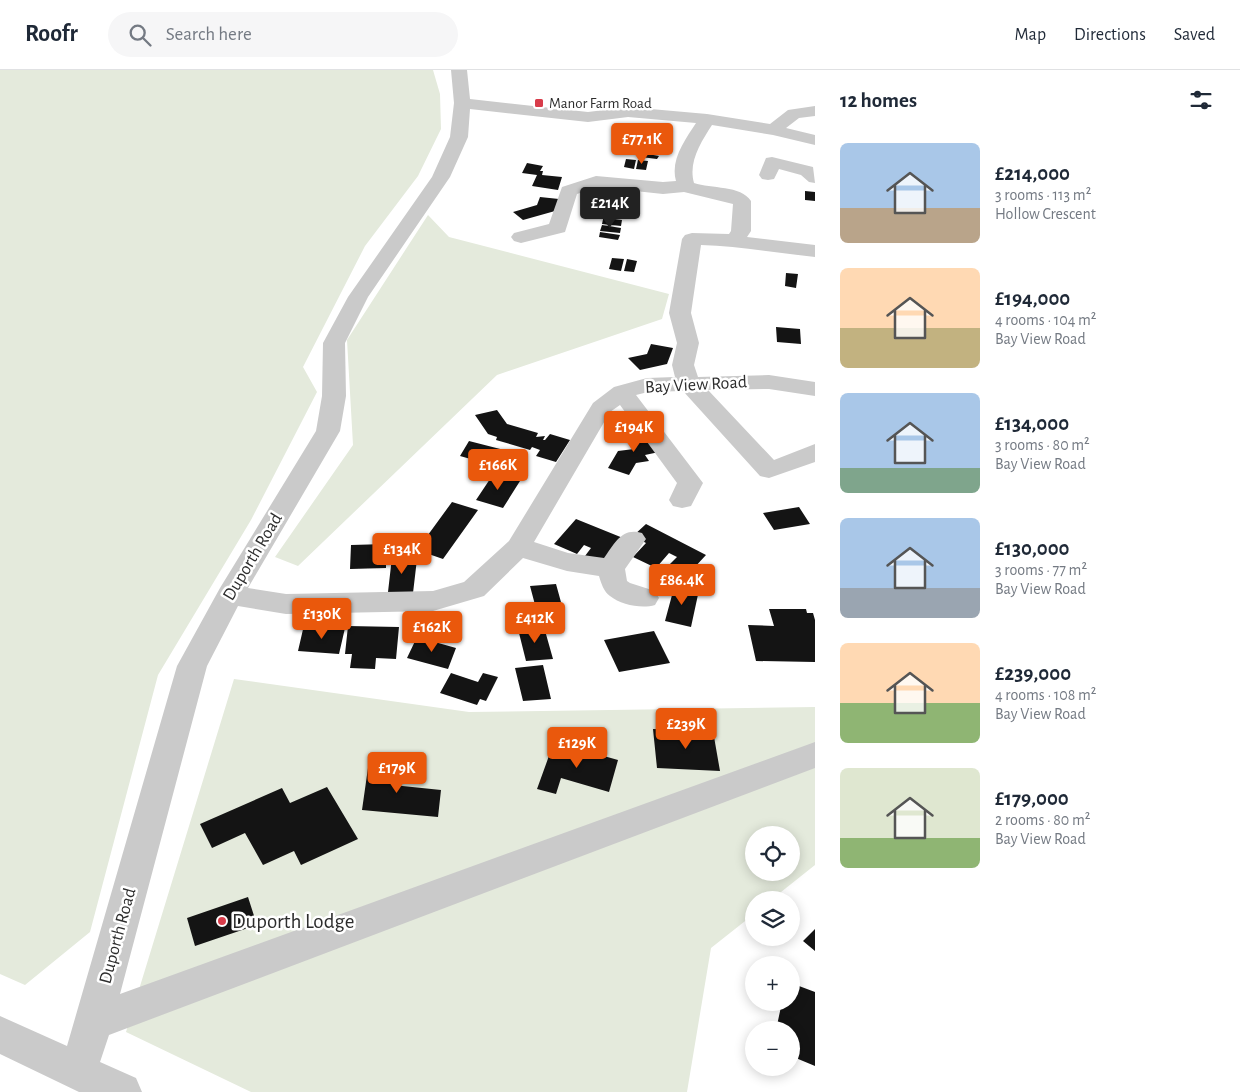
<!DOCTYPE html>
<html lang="en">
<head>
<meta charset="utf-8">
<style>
  body { margin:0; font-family:"Alegreya Sans",sans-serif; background:#f6f6f7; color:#1f2937; height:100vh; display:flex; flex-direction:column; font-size:19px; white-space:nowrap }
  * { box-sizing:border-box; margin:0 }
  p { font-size:16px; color:#747a83 }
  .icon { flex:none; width:28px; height:28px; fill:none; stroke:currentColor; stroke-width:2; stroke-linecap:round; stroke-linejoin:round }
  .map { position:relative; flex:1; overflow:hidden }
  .panel { display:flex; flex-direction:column; background:#fff; width:425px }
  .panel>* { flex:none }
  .tools { position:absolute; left:745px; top:756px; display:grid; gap:10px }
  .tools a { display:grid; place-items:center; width:55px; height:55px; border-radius:50%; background:#fff; box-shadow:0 2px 12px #0003; font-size:25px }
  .price { position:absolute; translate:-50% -42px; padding:0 11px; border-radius:5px; background:#ea580c; color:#fff; font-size:16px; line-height:32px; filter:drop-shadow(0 1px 2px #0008) }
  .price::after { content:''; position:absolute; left:50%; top:30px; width:15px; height:11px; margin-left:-8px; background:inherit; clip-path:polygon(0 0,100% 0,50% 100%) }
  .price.active { background:#222; color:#fff }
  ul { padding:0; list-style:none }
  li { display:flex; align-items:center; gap:15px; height:125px; padding:0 25px }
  li span { display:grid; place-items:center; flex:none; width:140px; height:100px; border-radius:8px; color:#555 }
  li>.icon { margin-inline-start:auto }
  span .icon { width:60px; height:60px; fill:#fffc; stroke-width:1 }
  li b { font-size:21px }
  h2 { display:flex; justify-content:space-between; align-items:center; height:60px; padding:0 25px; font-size:21px }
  header { display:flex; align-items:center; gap:30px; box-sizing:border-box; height:70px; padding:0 25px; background:#fff; border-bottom:1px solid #e0e1e3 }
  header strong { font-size:24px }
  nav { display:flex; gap:28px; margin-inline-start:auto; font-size:18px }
  .search { width:350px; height:45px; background:#f6f6f7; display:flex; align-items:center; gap:12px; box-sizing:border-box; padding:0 18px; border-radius:28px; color:#747a83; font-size:19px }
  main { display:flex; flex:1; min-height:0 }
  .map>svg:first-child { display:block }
  .green { fill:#e4eadc; fill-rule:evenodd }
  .building { fill:#141414 }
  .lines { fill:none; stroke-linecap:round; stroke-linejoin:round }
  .minor { fill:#cacaca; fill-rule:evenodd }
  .poi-dot { fill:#d83c4a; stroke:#fff; stroke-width:2 }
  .labels { text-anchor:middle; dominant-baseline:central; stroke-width:5; stroke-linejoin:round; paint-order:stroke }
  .far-poi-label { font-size:15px; fill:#2d2d2d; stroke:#fff; text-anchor:start }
  .street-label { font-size:18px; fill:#2d2d2d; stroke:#fff }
  .near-poi-label { font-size:21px; fill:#2d2d2d; stroke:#fff; text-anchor:start }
</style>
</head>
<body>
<header>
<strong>Roofr</strong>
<div class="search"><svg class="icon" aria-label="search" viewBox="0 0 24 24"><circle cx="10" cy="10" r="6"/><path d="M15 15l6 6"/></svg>Search here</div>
<nav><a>Map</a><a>Directions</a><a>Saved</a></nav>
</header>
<main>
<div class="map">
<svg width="815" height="1022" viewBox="0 0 815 1022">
  <rect width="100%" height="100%" fill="#fff"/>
  <!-- green -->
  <path class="green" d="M0,0H433L440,24L441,59L418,106L365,176L303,297L317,322L251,450L158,605L90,862L25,915L0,904Z
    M428,145L449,167L669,224L662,249L497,305L298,496L275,487L353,375L347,270Z
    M234,609L469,642L815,637V795L771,830H754V844L711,878L687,1022H251L126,962ZM754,765H791V802H754Z"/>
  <!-- building -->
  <path class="building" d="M650,79L666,81L664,85L648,83Z
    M642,83L659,86L657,89L641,87Z
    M626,89L636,90L634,99L624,97Z
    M638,90L648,91L646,100L636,99Z
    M527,93L543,96L540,101H543L542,105L562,107L558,120L532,116L537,105L522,103Z
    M805,121L815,122V131L805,130Z
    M540,127L559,129L555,141L523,150L513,142L537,135Z
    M604,145L614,146V149L622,150L621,156L602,154Z
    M602,155L621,158L620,163L600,161Z
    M600,162L620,165L618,170L599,167Z
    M612,188L624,189L621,201L609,199Z
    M627,189L637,191L634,202L624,201Z
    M786,203L798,204L796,218L785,216Z
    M776,257L800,259L801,274L777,272Z
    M651,274L673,278L667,294L640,300L628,288L647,284Z
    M497,340L507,354L538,363L536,367L545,366L543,370H545L550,364L570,370L556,392L536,386L540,380L532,377L530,380L496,370L497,367L488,364L475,345Z
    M645,360L659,382L645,385L649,391L636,393L629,405L608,398L618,381L634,379L624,364Z
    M469,371L508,381L499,397L460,386Z
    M494,403L520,411L503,438L476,430Z
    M452,432L478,440L443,489L417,480Z
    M799,437L810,454L774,460L763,443Z
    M576,449L623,468L604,494L585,486L591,478L584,475L577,484L554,474Z
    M646,454L706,485L680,513L661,503L677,487L669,483L656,498L633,487L646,473L633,466Z
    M386,474V498L350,499L351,475Z
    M392,487L417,489L413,523L388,522Z
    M556,514L564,543L538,546L530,516Z
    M675,514L699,520L691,557L665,551Z
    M769,539H806L807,543H813L815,550V592L756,591L748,555L774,556Z
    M304,555L345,558L339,584L298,581Z
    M348,556L399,557L396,589L376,588L375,599L350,598L352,584H345Z
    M544,557L553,589L526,591L518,559Z
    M654,561L670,593L619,602L604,570Z
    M417,567L456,578L448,599L407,588Z
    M543,595L551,629L523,631L515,598Z
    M451,603L478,612L483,603L498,607L486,631L480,629L477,635L440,623Z
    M653,659L713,661L720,701L657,698Z
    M554,672L618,690L609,722L561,708L556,724L537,719Z
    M369,691L396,693L393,715L441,720L438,747L362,740Z
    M327,717L358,769L301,795L294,781L263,795L245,763L212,778L200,754L282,718L290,733Z
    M248,827L257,855L195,876L187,848Z
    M815,859V881L803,871Z
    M791,913L815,922V996L791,986V960H776L782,932H791Z"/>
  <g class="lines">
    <!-- minor -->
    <path class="minor" d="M451,0H467L470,29L588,42L628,37L707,44L770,54L788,40L815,36V46L799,48L786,58L815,65V75L773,65L712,55C701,72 688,92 694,113C711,119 741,115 751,131V161L747,167L815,175V187C777,183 739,176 701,175L691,243L699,273L694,295L698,307L769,305L815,312V326L769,319L708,320L774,390L815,374V392L769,408L760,406L683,321L648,322L636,325L703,413L691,436L682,438L673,436L669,430L677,413L620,335L610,342L534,472L568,483L604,488C615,473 622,457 642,463L646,469L625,499L627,511L630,513L655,521L659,528L655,535C642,539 621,535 610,526C604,522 601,513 599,506L567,501L523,488L484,526L433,541L286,544L238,536L207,596L120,924L815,672V698L109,965L100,992L136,1008L142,1022H79L0,984V946L67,976L177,596L220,518L316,361L322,326L323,273L348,227L432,107L450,67L454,33ZM470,39L588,52L628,47L696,53C685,70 670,90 676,111L663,112L596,106L562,117L549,154L514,163L511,167L514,171L521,173L565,162L577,124L598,117L663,124L684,122L733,134L731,161L729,164L692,163L685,165L682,169L669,243L677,273L672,295L675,307L647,308L614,317L593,333L509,471L464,512L433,521L286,524L248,518L340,361L346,326L345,273L368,227L450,107L468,67Z
      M772,87L813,97L815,113L809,112L801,105L779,99L774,109L768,110L762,109L759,105L766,88Z"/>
  </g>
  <!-- markers -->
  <g class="poi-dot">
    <rect x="534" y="28" width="10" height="10" rx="2.5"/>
    <circle cx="222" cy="851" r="5"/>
  </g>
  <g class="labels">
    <!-- far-poi labels -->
    <g class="far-poi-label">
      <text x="549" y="33">Manor Farm Road</text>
    </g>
    <!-- street labels -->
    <g class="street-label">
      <text transform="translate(696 315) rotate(-3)">Bay View Road</text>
      <text transform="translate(253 487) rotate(-59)">Duporth Road</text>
      <text transform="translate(118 866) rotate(-75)">Duporth Road</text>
    </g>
    <!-- near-poi labels -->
    <g class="near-poi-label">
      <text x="232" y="851">Duporth Lodge</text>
    </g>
  </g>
</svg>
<div class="tools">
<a><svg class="icon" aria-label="locate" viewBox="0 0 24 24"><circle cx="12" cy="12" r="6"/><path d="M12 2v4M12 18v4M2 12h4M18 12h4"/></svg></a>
<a><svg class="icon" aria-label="layers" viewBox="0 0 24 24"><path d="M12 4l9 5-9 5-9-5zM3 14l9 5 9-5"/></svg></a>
<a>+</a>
<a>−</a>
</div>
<b class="price" style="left:642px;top:95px">£77.1K</b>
<b class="price active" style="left:610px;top:159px">£214K</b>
<b class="price" style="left:634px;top:383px">£194K</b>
<b class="price" style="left:498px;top:421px">£166K</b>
<b class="price" style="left:402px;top:505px">£134K</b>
<b class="price" style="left:682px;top:536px">£86.4K</b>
<b class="price" style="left:322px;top:570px">£130K</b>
<b class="price" style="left:535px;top:574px">£412K</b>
<b class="price" style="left:432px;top:583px">£162K</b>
<b class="price" style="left:686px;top:680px">£239K</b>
<b class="price" style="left:577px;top:699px">£129K</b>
<b class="price" style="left:397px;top:724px">£179K</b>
</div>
<section class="panel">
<h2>12 homes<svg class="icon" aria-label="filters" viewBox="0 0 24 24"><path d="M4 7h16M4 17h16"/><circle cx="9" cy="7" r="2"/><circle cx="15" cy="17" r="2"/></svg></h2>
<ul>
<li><span style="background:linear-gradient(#a9c7e8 65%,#b9a48a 0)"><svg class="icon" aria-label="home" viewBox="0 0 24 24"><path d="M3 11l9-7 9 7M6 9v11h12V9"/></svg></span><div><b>£214,000</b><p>3 rooms · 113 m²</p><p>Hollow Crescent</p></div></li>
<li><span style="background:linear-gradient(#ffd9b3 60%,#c2b280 0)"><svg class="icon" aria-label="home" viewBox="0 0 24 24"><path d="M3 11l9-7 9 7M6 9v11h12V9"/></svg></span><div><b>£194,000</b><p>4 rooms · 104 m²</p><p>Bay View Road</p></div></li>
<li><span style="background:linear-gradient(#a9c7e8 75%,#7fa58c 0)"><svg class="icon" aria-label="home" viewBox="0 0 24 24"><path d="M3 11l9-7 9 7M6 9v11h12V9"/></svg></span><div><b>£134,000</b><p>3 rooms · 80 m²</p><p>Bay View Road</p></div></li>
<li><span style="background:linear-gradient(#a9c7e8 70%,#9aa5b1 0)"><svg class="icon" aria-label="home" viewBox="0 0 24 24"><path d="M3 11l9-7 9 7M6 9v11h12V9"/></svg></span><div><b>£130,000</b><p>3 rooms · 77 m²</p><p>Bay View Road</p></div></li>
<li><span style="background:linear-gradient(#ffd9b3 60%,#8fb573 0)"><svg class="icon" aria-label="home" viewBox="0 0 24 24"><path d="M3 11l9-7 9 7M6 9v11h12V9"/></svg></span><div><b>£239,000</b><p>4 rooms · 108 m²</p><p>Bay View Road</p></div></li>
<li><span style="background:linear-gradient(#dfe7d0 70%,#8fb573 0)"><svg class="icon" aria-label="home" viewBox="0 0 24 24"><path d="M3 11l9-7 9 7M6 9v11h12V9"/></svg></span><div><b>£179,000</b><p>2 rooms · 80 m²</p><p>Bay View Road</p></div></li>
</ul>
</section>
</main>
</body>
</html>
